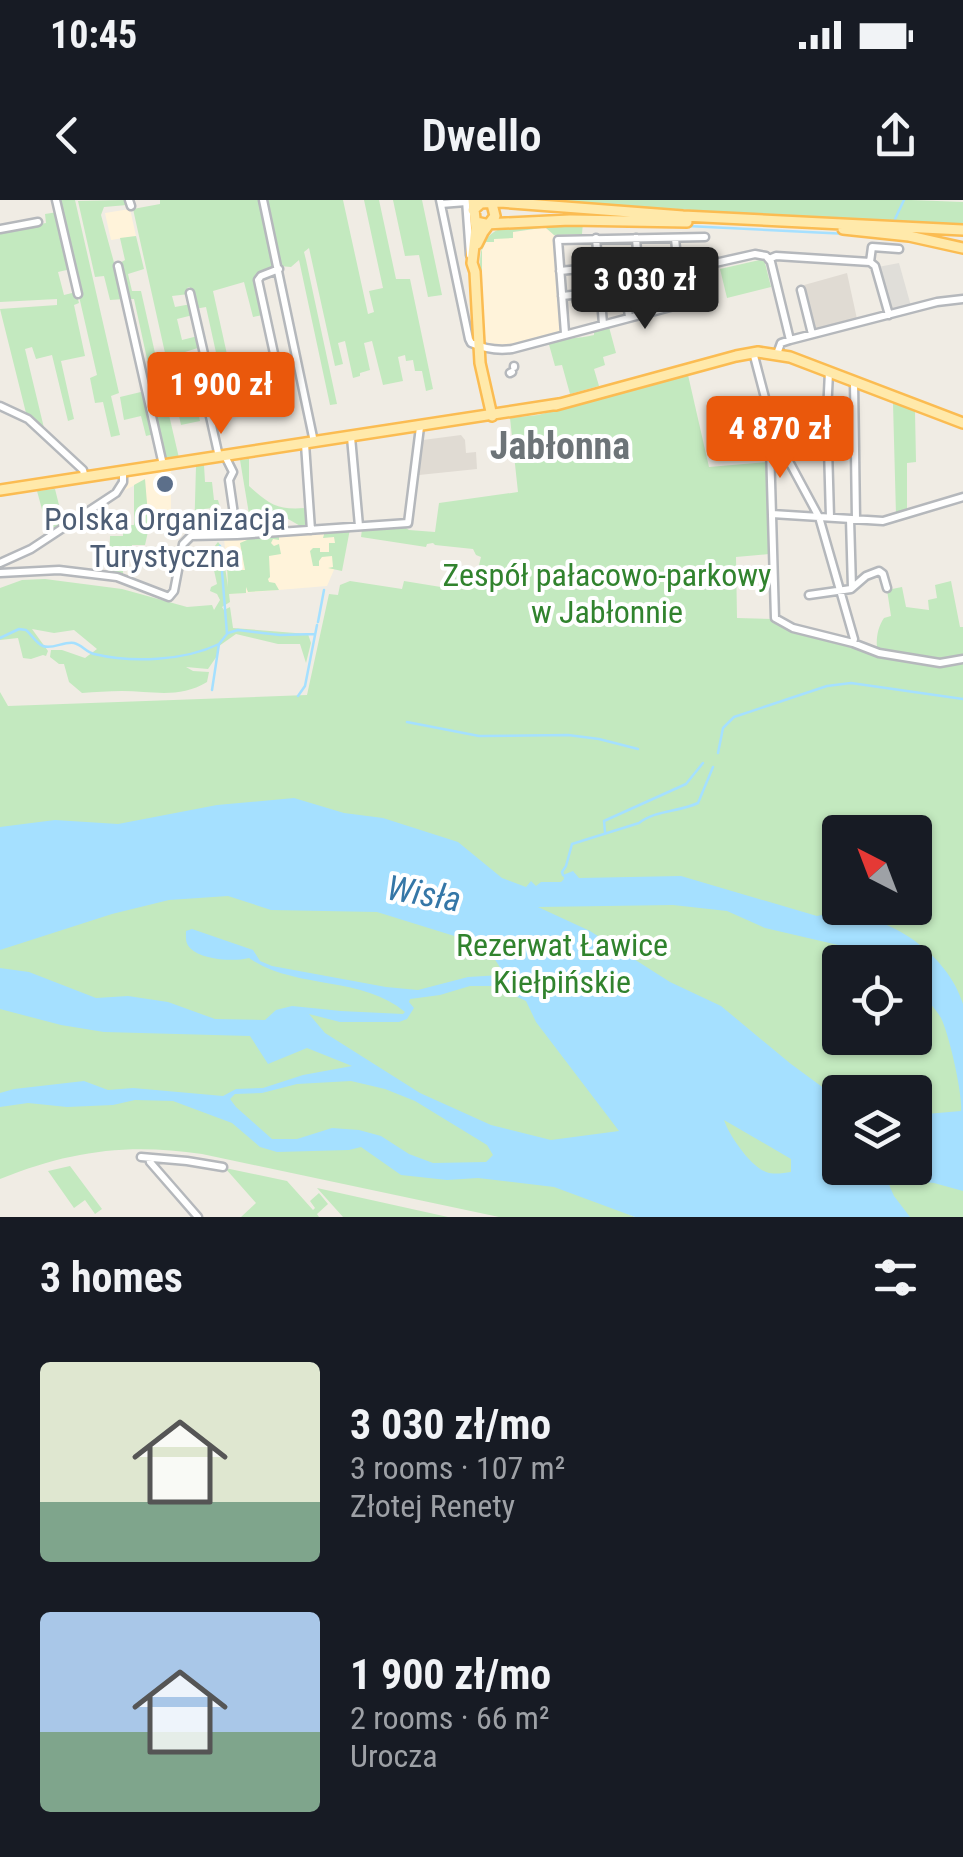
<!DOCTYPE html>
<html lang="en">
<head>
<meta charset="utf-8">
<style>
  body { margin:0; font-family:"Roboto Condensed",sans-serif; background:#20242c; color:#f1f3f6; height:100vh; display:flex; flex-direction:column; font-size:38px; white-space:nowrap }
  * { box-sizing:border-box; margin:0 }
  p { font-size:32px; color:#9ea1a6 }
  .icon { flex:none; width:55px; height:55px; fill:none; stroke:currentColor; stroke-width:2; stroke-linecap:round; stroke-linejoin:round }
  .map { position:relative; height:1017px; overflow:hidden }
  .panel { display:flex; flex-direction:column; background:#171b24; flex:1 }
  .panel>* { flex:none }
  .needle { width:65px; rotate:318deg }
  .controls { position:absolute; left:822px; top:615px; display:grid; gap:20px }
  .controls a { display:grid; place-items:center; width:110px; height:110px; border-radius:10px; background:#171b24; box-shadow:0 2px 8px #0004; font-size:50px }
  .price { position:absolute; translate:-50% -85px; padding:0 22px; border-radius:10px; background:#ea580c; color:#fff; font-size:32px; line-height:65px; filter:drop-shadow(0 2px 5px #0008) }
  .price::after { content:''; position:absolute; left:50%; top:60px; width:30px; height:22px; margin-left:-15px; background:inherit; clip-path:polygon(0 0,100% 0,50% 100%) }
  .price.selected { background:#222; color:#fff }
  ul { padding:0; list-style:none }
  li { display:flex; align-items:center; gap:30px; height:250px; padding:0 40px }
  li span { display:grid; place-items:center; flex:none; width:280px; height:200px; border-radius:10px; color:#555 }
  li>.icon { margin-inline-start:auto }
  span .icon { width:120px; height:120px; fill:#fffc; stroke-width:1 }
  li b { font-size:42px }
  h2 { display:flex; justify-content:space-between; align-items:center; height:120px; padding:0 40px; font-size:42px }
  .status { display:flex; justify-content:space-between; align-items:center; height:70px; padding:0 50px; background:#171b24; direction:ltr }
  .status svg { height:28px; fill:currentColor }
  header { display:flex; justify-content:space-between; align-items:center; height:130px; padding:0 40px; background:#171b24; font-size:45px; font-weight:600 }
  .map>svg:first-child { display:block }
  .commercial { fill:#fff3da }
  .industrial { fill:#e0ded9 }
  .education { fill:#e0dbd3 }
  .green { fill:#c3e9bf; fill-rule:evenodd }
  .water { fill:#a5e0ff; fill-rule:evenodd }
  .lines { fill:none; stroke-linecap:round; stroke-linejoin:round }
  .stream { stroke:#a5e0ff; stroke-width:2.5 }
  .minor-casing { stroke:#b5b8bc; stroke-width:11 }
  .major-casing { stroke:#fbbc52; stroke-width:14 }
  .minor { stroke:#fff; stroke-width:6 }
  .major { stroke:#ffe9aa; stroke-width:9 }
  .service-dot { fill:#5c6f8a; stroke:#fff; stroke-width:4 }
  .labels { text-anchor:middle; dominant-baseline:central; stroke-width:8; stroke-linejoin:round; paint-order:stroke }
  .service-label { font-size:32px; fill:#4e5e75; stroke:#fff }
  .park-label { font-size:32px; fill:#31832e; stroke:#fff }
  .water-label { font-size:35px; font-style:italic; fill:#3577a7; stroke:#fff }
  .quarter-label { font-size:38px; font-weight:bold; fill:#6d7478; stroke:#fff }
</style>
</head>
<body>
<div class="status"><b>10:45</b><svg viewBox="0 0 49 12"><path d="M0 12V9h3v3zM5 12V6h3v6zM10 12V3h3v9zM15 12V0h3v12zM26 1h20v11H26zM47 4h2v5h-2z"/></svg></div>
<header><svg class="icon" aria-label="back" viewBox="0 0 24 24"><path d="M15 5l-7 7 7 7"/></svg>Dwello<svg class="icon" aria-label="share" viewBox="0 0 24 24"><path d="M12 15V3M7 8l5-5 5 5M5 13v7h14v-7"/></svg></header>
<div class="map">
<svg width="963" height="1017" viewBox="0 0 963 1017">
  <rect width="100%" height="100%" fill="#f0ece4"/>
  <!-- commercial -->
  <path class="commercial" d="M130,9L136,36L111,40L105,13Z
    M541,28H546L554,35L561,132L513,144L489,145L486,141L484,127L481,50L486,42L493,39L513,32Z
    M171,270V332L147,326L145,280L121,292L127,276Z
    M339,330L336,365L327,386L229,394L224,338L320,332L322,335L325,331Z"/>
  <!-- industrial -->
  <path class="industrial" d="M899,63L911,106L891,111L878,67Z"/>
  <!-- education -->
  <path class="education" d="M847,73L857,119L848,122L847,120L814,131L797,87Z
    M461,235L465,240L466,253L476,252L477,269L419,275L423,240Z"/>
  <!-- green -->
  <path class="green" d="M57,0H75L119,193L111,196L120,235L111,237L103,202L95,203L90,178L97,175Z
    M128,0L127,5L104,7L101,15L124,99L110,100L104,76L95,77L78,1Z
    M160,0H261L277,68L255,76L263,115L253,117L244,82L213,91L234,186L224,189L206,107L195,109L190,87L187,88L189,94L172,96L175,107L191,104L193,115L177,119L182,140L198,136L201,147L185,152L189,172L205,169V185L193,189L200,221L181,225L133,9L160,4Z
    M265,0H343L368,114L374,112L369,91L383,88L364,0H379L396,79H410L433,189L426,191L422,171H415L413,160L406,161L405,155L398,157L403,181L383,185L372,141L364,143L370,170L360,173V176L353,178L345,141L338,143L343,164L335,166L309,48L304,52L306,60L337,204L330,205L299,60L291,67L279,66Z
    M393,0H422L442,95L428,97L419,55L405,56Z
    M535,0H911L963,2V27Z
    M58,12L71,69L58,72L64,95L76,92L79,103L74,105L85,156L61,161L74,219L68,221L52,155L36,159L32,147L25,149L44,228L26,213L0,109L57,105V99L0,102V31L46,23L45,14Z
    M583,22L582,34L554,35L546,28H541L513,32V38L494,39V42H486L482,50V86C479,65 476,38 500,29L503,24Z
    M136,36L144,69L128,74L132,91H141L155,153L151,155L158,189H163L179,258L162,261L152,217L159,214L134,99H126L118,64L125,60L120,38Z
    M764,59L771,87L727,98L720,69Z
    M609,127L616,153L603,157L605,165L594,169L599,186L570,194L562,165L555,166L548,141C563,138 578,139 594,135V130Z
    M688,175L709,267L767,262L769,354L736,357L737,418L773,419L871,451L877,448C876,437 878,427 884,418L891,416L887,390L902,387L906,407L929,410L928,400L937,398L935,385L951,381L960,427H963V1017H638L623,1012L635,1017H499L202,954C127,943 70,951 0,979V492L8,506L307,495L329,394L338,395L340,385L350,381L402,389L404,381L453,389L456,371L477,373L481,357L476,355L473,349L435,345L433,343L427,344L426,347L361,337L362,329L403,326L409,330L435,332L439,303L518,292L510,218L538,215ZM840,632H915V708H840ZM840,762H915V838H840ZM840,892H915V968H840Z
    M145,191L154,234L146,236L141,216L124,220L120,197Z
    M893,203L915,211L916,262L907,263V311L896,315Z
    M249,259V286C270,305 278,310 305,308L307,326L302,327L276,312L249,314L240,260Z
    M204,265L205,282H212L214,300H218L220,307L204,309L206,336L194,338L196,266Z
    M145,279L149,327L145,345H132L131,351H123V375L109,373L110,336H123V325H134V285Z
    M55,289L64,325L49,335L37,291Z
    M350,329L342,371L328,368L333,367L332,356L322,357L319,361V366H313L310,351L313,348H320V352H329V343H335L334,337L323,338L325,331Z
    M279,334V340L273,339L271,343L274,346L279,344L281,354L269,356L270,377L268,379L269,382L275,383L279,390L248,392L246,387V393L229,394L230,402L222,407L224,410L230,407L233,428L308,434L311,443L306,463L300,444H278L236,434L219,446L217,456L208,469L186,467L193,471L209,472L207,482C179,499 152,491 122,491C108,491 95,492 82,493L69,482L64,464H59L50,457L51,450H62L85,458L97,449L74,430L54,433L32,429L48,451L46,456L43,455L31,459L23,458L18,438L0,440V388L22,380L45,379L122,389L187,407L212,405L214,410L220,400L217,394L210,391L211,387L217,384L210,352L218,342L222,347L228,387L227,367L240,366V370H245L240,343L247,340L248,337Z
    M70,966L102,1009L95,1014L85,1000L74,1008L48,971Z
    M225,968L287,981L313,1010L315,1008L310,1001L319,993L328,1004L317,1014L319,1017H241L256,1003Z
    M317,988L448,1017H343Z"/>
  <!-- water -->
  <path class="water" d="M294,598L344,613L383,618L458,642L502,678L526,687L531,681L536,686L541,682H561L564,679L563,675L573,671L579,678L681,676L817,716C874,704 946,748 963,804V991L934,983L886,978L894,996L910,1017H635L554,987L478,978L447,980L401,975L361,947L349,950L277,952L260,947L232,923L173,901L135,900L113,905L67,907L28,903L0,907V893L14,889L84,881L108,890L133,888L223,896L236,889L263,888L303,875L352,866L307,848L268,864L250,836L104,832L61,825L0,809V768L29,772L96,798L128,796L168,802L215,819L265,820L276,810L292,806L341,811L403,814L405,812C361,775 295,790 249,758C233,762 202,760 190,748C185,743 186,737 186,731L192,729L253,750L260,761L272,766L386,787L418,790L468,777L501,775L503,772L492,755L464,739L377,712L271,710L228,696L169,700L112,714L0,750V627L55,620L118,624L217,605ZM673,705L727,711L765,728L851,748L890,762H915V787C923,797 935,807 941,818C949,834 963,895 961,911L915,915V968H840V900L791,864L721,806L670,782L590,731L538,707ZM470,786H493L526,801L536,822L619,931L551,940L491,925L420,893L325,833L309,814L340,822H399L407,819L414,808L409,802L410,799L440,795ZM351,881L385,889L415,901L487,945L493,955L486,962L433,963L409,954L381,936L359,930L332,928L297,939H272L236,907L230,899L235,894L262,893L297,884ZM724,920L791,959V972C783,973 774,975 766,972C750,966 729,935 724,920Z"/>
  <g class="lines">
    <!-- stream -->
    <path class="stream" d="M895,19L904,0
      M687,26L848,34
      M318,422L324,390
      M228,433L238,430L280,435L315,434
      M0,438L19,429L26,430C31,434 37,444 43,446C52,450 64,441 74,443C82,445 86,452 94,454C132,463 184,461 219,444
      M212,490L219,444L227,434L220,346
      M298,496L305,486L317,425
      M407,522L479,536L568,535L599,539L638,549
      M718,553L723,528L734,517L827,486L851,483L963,499
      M605,632L604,621L686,584L703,563
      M563,675L562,672L566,666L572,644L639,623C655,610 679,612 698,603L713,567"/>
    <defs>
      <path id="minor" d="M56,0L78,94
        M129,0L131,6
        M263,0L314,242
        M440,0L469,139L471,143C485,149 497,151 512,149L674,106L709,82L711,67L715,63L755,54L766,56L771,62L790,140
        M466,0L470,55
        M441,4L466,2
        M0,29L38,22
        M596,38L603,124
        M675,38L681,102
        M769,59L776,56L870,62L875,66L889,115
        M870,62L872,47L899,49
        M118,66L163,265
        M600,70L638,67
        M638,70L678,67
        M678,70L706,68
        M560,71L599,67
        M801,90L812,134
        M190,93L207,167L205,194L219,257
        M562,96L601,92
        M629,117L627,102L640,91L636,38
        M565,133L558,40L705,37
        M753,152L769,213L775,418L793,428L853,443L879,453L940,463L963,459
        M777,154L781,143L790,140L937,102L963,99
        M514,166V167
        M278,172L258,80L261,76L279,69
        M829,172L827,213L830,317
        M510,173L512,172
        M854,182L856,319
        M0,206L28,219L83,270L85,278
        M771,228L819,317L854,439L853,443
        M351,237L359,326
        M305,244L311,330
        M225,256L233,272L229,280L237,335
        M772,314L883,321L963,297
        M850,319L852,388
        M0,363L31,349L116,293L123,282V272
        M0,373L59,370L117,377L169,397L174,391L183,344L191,336L237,335L408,323L420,227
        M809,395L851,389L866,376L879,371L883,374L887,388
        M141,957L187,961L223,967
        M149,958L150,962L198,1017"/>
      <path id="major" d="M473,0L476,28L472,63L475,72L480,163L492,216
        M473,10L481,3L500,2L683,16L963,30
        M476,22L485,24L570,20L687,22
        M843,29L909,36L963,48
        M477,44L483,32L495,16L491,0
        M556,205L736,156L758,152L790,157L963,223
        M0,290L559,204"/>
    </defs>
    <!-- minor casing -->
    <use href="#minor" class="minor-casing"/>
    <!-- major casing -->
    <use href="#major" class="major-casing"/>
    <!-- minor -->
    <use href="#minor" class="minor"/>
    <!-- major -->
    <use href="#major" class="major"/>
  </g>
  <!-- markers -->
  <circle class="service-dot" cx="165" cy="284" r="10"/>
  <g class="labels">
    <!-- service labels -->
    <g class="service-label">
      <text x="165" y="319">Polska Organizacja<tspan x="165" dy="37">Turystyczna</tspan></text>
    </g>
    <!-- park labels -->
    <g class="park-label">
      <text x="607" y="375">Zespół pałacowo-parkowy<tspan x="607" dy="37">w Jabłonnie</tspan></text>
      <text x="562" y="745">Rezerwat Ławice<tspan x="562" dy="37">Kiełpińskie</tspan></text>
    </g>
    <!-- water labels -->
    <g class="water-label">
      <text transform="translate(424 694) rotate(10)">Wisła</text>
    </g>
    <!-- quarter labels -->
    <g class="quarter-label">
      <text x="560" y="246">Jabłonna</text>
    </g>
  </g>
</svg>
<div class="controls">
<a><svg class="needle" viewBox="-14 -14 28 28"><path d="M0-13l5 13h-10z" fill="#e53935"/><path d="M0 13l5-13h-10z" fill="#9ea1a6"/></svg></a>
<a><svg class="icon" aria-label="locate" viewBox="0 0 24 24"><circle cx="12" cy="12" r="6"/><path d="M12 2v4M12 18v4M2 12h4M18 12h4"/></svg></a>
<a><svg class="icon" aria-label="layers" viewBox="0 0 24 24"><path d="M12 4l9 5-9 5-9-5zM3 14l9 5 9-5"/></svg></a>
</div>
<b class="price selected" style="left:645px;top:132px">3 030 zł</b>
<b class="price" style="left:221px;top:237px">1 900 zł</b>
<b class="price" style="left:780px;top:281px">4 870 zł</b>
</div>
<section class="panel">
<h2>3 homes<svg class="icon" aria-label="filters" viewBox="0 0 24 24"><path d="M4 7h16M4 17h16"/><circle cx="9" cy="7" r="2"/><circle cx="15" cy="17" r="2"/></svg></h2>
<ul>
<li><span style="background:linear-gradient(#dfe7d0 70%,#7fa58c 0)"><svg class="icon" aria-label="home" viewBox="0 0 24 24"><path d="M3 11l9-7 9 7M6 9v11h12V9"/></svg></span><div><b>3 030 zł/mo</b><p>3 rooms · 107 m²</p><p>Złotej Renety</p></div></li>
<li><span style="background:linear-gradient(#a9c7e8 60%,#7fa58c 0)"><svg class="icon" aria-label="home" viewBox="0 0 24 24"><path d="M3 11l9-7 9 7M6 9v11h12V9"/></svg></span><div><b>1 900 zł/mo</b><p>2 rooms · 66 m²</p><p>Urocza</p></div></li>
</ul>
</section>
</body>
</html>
